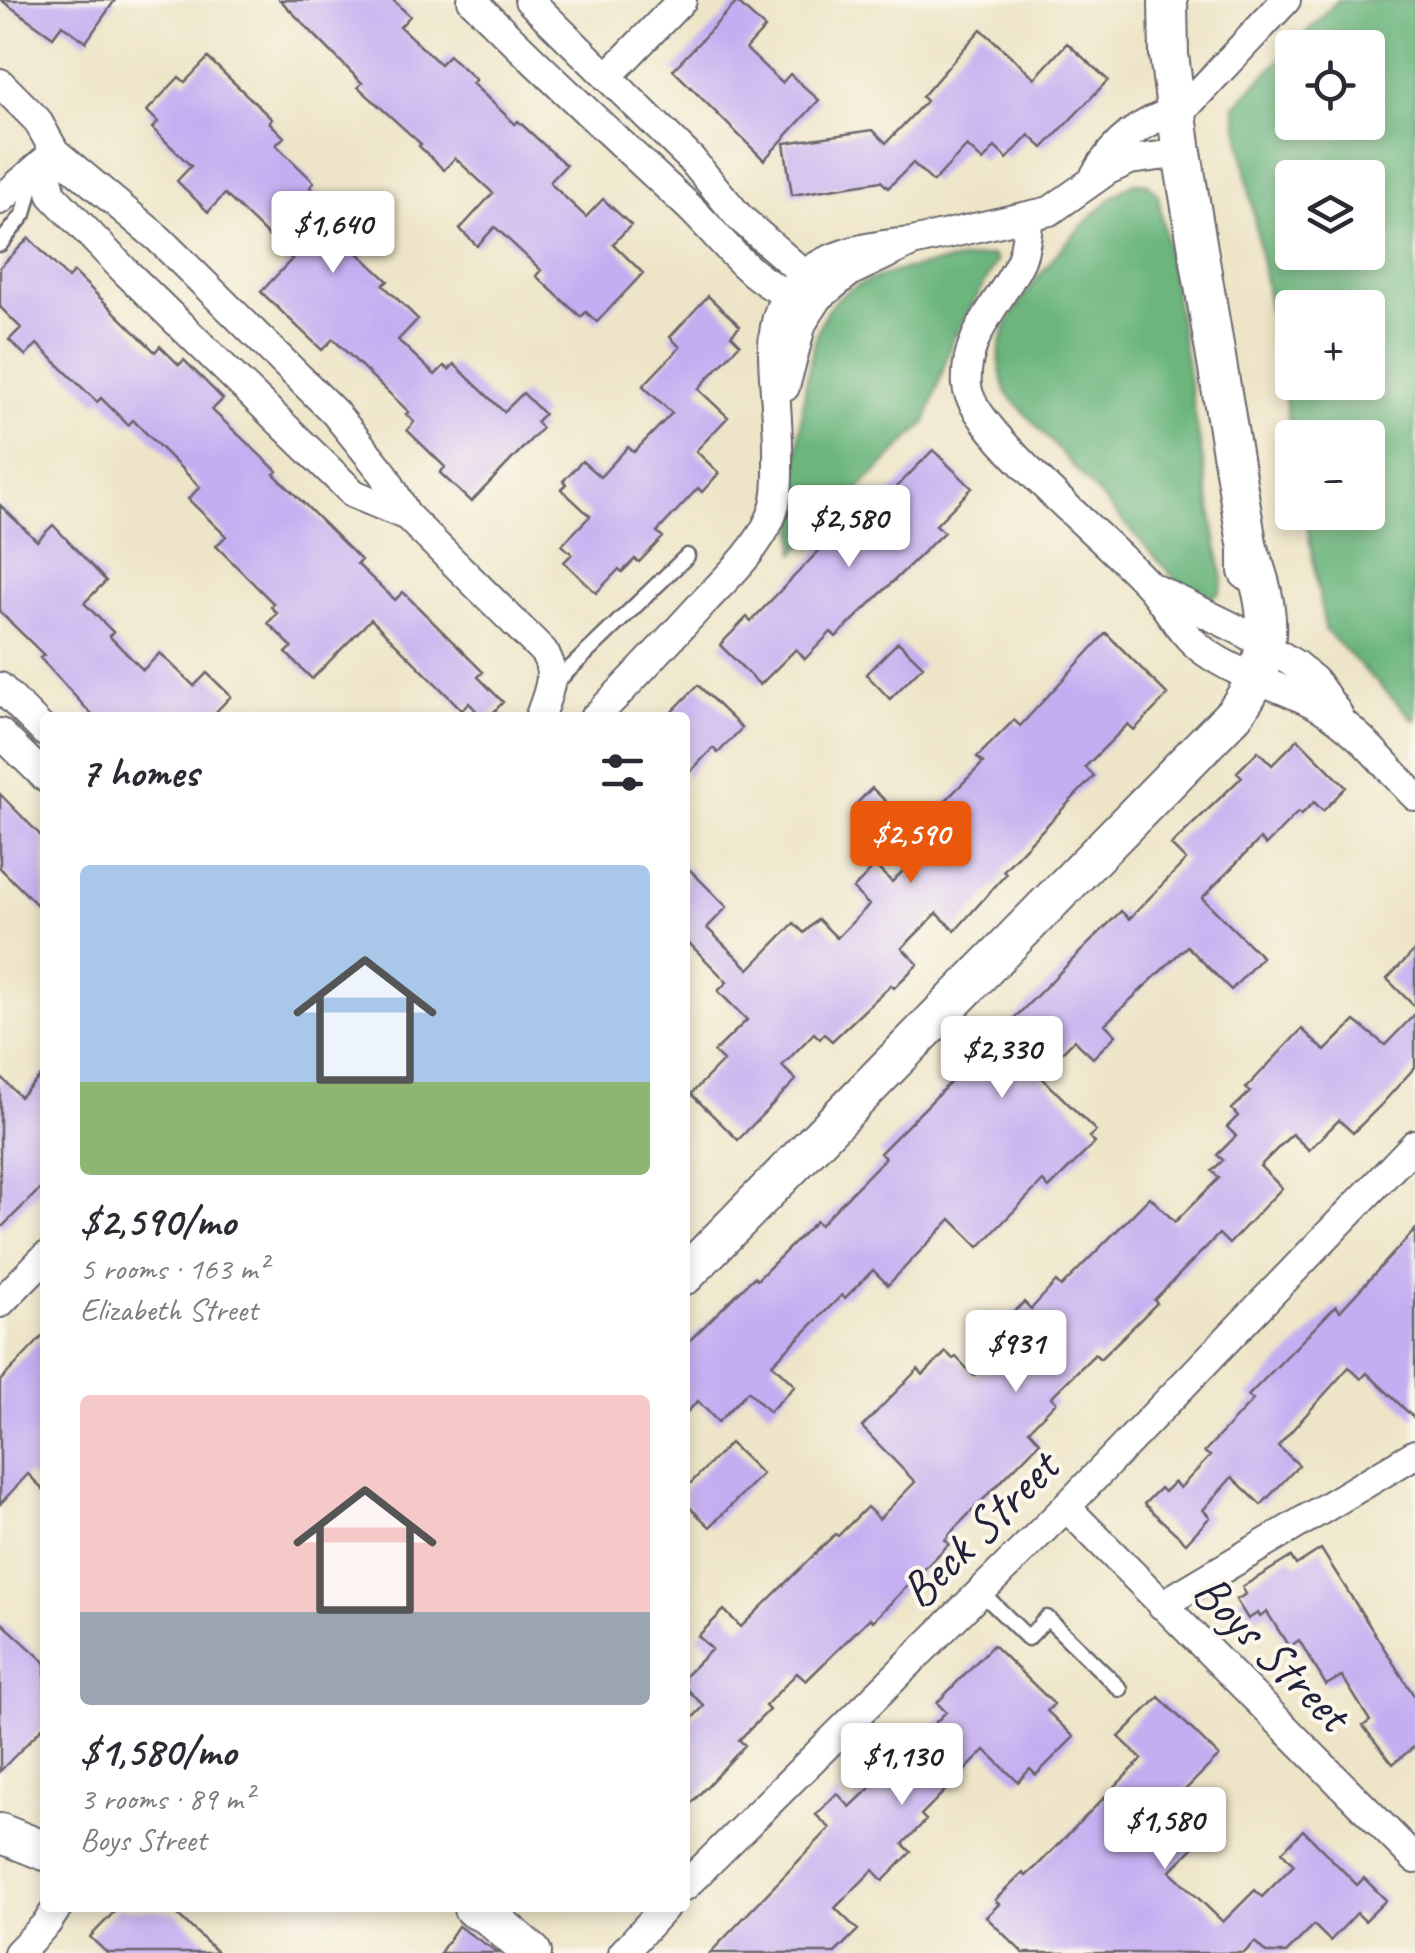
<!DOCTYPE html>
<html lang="en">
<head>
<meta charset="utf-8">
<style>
  body { margin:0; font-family:Caveat,sans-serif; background:#f7f7f7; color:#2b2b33; height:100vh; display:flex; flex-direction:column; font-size:38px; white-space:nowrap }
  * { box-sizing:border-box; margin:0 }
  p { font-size:32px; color:#7c7c81 }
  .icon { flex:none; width:55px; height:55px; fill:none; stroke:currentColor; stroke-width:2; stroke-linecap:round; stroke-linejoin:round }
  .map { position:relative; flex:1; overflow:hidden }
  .panel { position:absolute; left:40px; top:712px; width:650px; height:1200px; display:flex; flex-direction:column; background:#fff; border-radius:10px; box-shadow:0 5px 15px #0003 }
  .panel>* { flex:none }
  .fabs { position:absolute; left:1275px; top:30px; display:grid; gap:20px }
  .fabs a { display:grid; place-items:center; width:110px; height:110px; border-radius:10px; background:#fff; box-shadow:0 5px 15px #0003; font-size:50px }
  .price { position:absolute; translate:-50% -85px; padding:0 22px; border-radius:10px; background:#fff; color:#222; font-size:32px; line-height:65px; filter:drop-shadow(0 2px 5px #0008) }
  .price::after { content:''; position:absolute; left:50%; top:60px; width:30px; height:22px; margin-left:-15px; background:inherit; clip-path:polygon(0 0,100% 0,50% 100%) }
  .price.current { background:#ea580c; color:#fff }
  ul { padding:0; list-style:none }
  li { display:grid; align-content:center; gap:20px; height:530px; padding:0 40px }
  li span { display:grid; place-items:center; height:310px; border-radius:10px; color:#555 }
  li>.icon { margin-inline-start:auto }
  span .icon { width:180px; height:180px; fill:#fffc; stroke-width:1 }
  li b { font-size:42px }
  h2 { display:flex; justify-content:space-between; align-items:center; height:120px; padding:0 40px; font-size:42px }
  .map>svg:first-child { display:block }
  .forest { fill:#6cb67e; stroke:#476c5c; stroke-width:2.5; fill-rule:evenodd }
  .building { fill:#c4adf1 }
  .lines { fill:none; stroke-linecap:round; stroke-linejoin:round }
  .lane-casing { stroke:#69666c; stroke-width:19 }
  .street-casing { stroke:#69666c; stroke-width:32 }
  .secondary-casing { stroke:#69666c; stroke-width:42 }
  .lane { stroke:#fff; stroke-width:14 }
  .street { stroke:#fff; stroke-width:28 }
  .secondary { stroke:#fff; stroke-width:38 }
  .labels { text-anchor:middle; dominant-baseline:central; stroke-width:8; stroke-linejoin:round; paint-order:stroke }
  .street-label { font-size:50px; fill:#22223b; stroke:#fbf7ec }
</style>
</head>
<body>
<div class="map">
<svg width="1415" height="1953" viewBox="0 0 1415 1953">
  <rect width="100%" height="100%" fill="#fbf7ec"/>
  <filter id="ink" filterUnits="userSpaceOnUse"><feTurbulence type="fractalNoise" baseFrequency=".01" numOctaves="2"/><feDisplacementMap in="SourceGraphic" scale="20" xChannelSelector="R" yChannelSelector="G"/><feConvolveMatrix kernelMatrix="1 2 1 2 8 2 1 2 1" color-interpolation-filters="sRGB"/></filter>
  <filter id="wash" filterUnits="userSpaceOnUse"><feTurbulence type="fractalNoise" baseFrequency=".0048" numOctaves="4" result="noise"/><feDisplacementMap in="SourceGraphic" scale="40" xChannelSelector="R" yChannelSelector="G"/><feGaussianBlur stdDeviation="2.25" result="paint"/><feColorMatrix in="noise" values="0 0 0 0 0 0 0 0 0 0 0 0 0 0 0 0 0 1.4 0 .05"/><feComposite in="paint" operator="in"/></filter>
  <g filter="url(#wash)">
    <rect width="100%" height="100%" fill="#eee5c8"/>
    <!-- forest -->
    <path class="forest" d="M1338,0H1415V721L1325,630L1305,513L1368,512V438L1292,440L1235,106ZM1292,48H1368V122H1292ZM1292,178H1368V252H1292ZM1292,308H1368V382H1292Z
      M1139,182L1147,183L1158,195L1223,581L1219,593L1204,600L1177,581L1006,392C999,371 996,354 1004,332C1017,296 1103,191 1139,182Z
      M992,255L997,261L953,339L926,422L795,553C794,501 799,330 837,299C877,266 943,264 992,255Z"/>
    <g id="blocks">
      <!-- building -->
      <path class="building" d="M1,0H115L86,42L62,25L53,37Z
        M280,0H393L410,16L400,27L440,64L449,55L476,80L472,83L515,124L518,121L566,165L550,182L552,185L586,217L603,199L631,225L613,244L643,273L597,322L586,312L581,317L561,299L536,276L541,270L495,227L477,246L460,229L493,193L455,158L444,170L419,146L421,144L358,87L362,83Z
        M737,2L765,28L746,49L782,83L790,74L819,100L764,160L673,70Z
        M981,29L1035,78L1067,43L1108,80L1043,148L1029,135L1007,159L995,147L983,161L967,146L933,182L913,163L888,188L881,181L792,195L784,143L873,130L886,143L926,101L922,97Z
        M208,58L272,119L269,122L284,137L276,145L314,182L310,187L351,229L342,238L388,281L383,285L418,319L398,340L435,375L444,366L449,370L454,364L504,412L523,393L544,414L536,422L542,428L471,502L440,473L445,467L407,430L414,422L406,414L409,412L333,339L322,350L261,292L292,259L225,194L208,212L177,181L191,166L152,128L158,122L147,111L179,77L185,82Z
        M29,238L68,278L74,272L155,352L160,346L179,365L184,360L223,399L212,410L277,471L274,474L361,560L357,564L395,600L403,592L483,672L478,677L503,702L488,718H483L469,703L462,710L371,619L312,679L286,653L292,647L268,623L277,613L271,607L274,604L216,546L226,536L188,499L200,487L133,420L128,425L101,398L97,402L37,344L26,356L9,340L21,328L0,307V267Z
        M708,296L740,326L731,335L740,344L698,389L728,417L696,451L719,473L702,492L698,488L657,532L663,537L639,562L635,559L622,572L619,569L596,593L564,562L572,554L562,545L590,516L561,489L566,484L563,481L582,461L600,477L628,447L634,452L672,413L643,386L680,347L670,337Z
        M933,450L972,488L936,525L944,532L836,637L831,632L805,659L796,649L760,685L720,645L747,617L751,621L871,497L879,505Z
        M0,505L37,541L53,525L106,581L84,603L113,632L109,636L143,670L160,653L194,686L207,673L231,696L210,718H95L40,658L44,655L0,612Z
        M1106,633L1168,695L1134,730L1128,724L1085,767L1094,776L1003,871L1006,874L955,931L937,913L902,948L918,964L894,988L891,985L832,1041L824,1034L820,1039L814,1033L782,1066L796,1080L738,1140L691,1094L723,1061L714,1052L747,1020L718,991L727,982L690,944L685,949V865L727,907L707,928L749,969L794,923L804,933L818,919L837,938L869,905L853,889L875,866L892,882L933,841L919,827L983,763L977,757L1014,720L1020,726Z
        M898,642L923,666L890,699L866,674Z
        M698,685L742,728L718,753L713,748L685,777V718H666Z
        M1298,739L1346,787L1323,811L1314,802L1301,815L1298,812L1266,845L1260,839L1202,898L1262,957L1231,990L1187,946L1105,1024L1116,1035L1093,1058L1074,1040L1039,1075L1096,1131L1089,1137L1095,1143L1049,1188L1043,1181L979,1247L951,1219L888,1285L873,1270L845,1298L842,1295L772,1364L795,1386L769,1412L748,1391L718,1422L698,1401L685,1414V1345L754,1277L757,1280L816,1221L820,1225L885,1158L880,1153L1121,911L1129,919L1186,860L1171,845L1242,777L1237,772L1258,751L1272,765Z
        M872,788L898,813L881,830L855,805Z
        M0,794L45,840V913L0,868Z
        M1415,950V1007L1387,979Z
        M1415,1014V1067L1380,1106L1353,1133L1339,1120L1309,1150L1292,1134L1260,1166L1282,1188L1229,1244L1219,1234L1154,1300L1157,1303L1131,1329L1100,1359L1095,1354L1051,1397L1056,1402L1029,1430L1040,1442L955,1528L945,1540L949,1544L873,1621L870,1618L806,1681L797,1673L765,1706L769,1710L739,1740L745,1745L685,1810V1726L704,1706L685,1687V1676L712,1649L698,1636L724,1610L741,1627L835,1534L838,1536L867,1507L879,1519L915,1482L862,1427L918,1369L923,1375L946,1352L953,1359L956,1357L974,1376L1010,1339L998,1328L1024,1302L1031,1309L1056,1282L1061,1287L1150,1197L1175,1222L1219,1178L1212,1171L1223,1160L1217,1155L1236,1136L1227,1127L1238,1116L1232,1109L1250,1092L1246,1088L1302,1029L1325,1051L1355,1021L1385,1045Z
        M45,1072V1184L0,1229V1076L20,1097Z
        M1415,1230V1419L1367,1373L1361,1379L1349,1367L1278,1446L1299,1465L1261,1505L1232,1477L1203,1510L1210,1517L1186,1543L1144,1504L1160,1488L1164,1492L1174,1482L1180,1488L1210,1456L1204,1452L1253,1400L1248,1396L1336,1306L1340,1311Z
        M45,1334V1491L28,1474L0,1504V1381Z
        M730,1443L762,1474L710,1527L685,1503V1489Z
        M1321,1549L1415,1697V1746L1393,1764L1363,1726L1370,1721L1342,1676L1326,1685L1299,1640L1289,1647L1267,1612L1260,1617L1258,1613L1248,1619L1236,1600L1246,1594L1242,1587L1291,1557L1296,1565Z
        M0,1621L45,1662V1725L0,1771Z
        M993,1645L1054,1704L1047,1711L1074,1737L1036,1775L1030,1769L1018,1782L985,1750L921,1815L926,1820L903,1844L911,1852L883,1881L873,1870L835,1908L858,1930L835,1953H710L830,1828L816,1815L837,1793L850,1807L888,1771L946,1712L937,1703Z
        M1159,1697L1219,1756L1168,1807L1201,1840L1170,1871L1223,1922L1255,1890L1262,1897L1294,1865L1282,1852L1303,1830L1357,1885L1364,1878L1386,1900L1365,1921L1357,1913L1330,1941L1314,1925L1286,1953H1266L1255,1942L1244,1953H1023L986,1917L999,1904L995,1900L1023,1873L1026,1876L1037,1866L1142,1759L1119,1737Z
        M118,1908L175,1912L218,1953H107L90,1937Z
        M458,1926L494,1950L498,1953H440Z"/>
    </g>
  </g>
  <g filter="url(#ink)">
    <use href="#blocks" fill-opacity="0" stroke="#69666c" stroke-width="2.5"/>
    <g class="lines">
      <defs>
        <path id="lane" d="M0,244L24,214L34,175
          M552,686L687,556
          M981,1592L1028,1638L1047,1618L1120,1689"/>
        <path id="street" d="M472,0C541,70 613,136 685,203C723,238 750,285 802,299
          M529,0L691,159L739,217L797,268L812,293
          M607,77L682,0
          M0,83L37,120L55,152L159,239L335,413L384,474L407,516L543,651C559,672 547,696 539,718
          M1179,114L1286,0
          M44,162L52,195L125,271L354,494L407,516
          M1095,175C1116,140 1139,123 1178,110
          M0,200L55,152
          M1029,217C1027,232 1026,249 1020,262C1000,303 963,336 967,386C971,431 1116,547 1150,587C1169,609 1180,633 1204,651C1240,677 1283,686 1320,707C1357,729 1386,766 1415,796
          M785,387L802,323L819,297L851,271L912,242L1050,211L1108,170L1130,160L1182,153
          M1154,588L1243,632L1296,665L1315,681L1338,714
          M0,687L45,732
          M594,718C631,682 665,644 700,606C725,579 756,552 771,517C779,498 778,477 778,457C779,421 773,386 773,350C773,265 844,247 912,242
          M0,733L45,777
          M0,1303L45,1257
          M1066,1507L1415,1859
          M1162,1605L1415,1454
          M685,1886L1066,1507L1415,1144
          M18,1953L47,1923L57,1908
          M623,1953L664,1908"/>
        <path id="secondary" d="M1168,0L1169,55L1182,153L1248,549V571
          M685,1275L1234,714C1276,659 1273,610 1248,549
          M0,1833L45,1851
          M473,1908L488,1915L532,1953"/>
      </defs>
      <!-- lane casing -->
      <use href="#lane" class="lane-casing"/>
      <!-- street casing -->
      <use href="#street" class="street-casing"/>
      <!-- secondary casing -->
      <use href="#secondary" class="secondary-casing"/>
      <!-- lane -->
      <use href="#lane" class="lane"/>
      <!-- street -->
      <use href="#street" class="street"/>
      <!-- secondary -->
      <use href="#secondary" class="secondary"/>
    </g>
  </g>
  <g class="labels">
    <!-- street labels -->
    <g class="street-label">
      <text transform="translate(979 1529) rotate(-45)">Beck Street</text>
      <text transform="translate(1272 1652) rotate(45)">Boys Street</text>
    </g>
  </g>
</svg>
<div class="fabs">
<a><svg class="icon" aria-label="locate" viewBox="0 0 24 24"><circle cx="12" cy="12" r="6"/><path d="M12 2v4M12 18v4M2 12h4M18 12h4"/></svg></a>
<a><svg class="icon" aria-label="layers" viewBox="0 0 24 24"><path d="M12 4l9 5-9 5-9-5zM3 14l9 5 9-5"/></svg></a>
<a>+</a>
<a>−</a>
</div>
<b class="price" style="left:333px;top:276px">$1,640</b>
<b class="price" style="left:849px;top:570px">$2,580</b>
<b class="price current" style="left:911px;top:886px">$2,590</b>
<b class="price" style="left:1002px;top:1101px">$2,330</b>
<b class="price" style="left:1016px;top:1395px">$931</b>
<b class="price" style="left:902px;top:1808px">$1,130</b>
<b class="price" style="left:1165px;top:1872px">$1,580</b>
<section class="panel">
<h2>7 homes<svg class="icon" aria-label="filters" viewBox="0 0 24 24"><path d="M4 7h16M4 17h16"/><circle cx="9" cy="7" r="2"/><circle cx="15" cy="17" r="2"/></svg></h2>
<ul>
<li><span style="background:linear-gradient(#a9c7e8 70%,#8fb573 0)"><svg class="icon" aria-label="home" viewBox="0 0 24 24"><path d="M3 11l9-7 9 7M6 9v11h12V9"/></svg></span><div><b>$2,590/mo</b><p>5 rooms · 163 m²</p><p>Elizabeth Street</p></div></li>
<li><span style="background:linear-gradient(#f6c9c9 70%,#9aa5b1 0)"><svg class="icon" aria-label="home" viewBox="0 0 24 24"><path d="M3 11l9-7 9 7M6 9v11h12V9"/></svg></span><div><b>$1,580/mo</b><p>3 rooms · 89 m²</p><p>Boys Street</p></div></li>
</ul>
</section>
</div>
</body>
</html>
